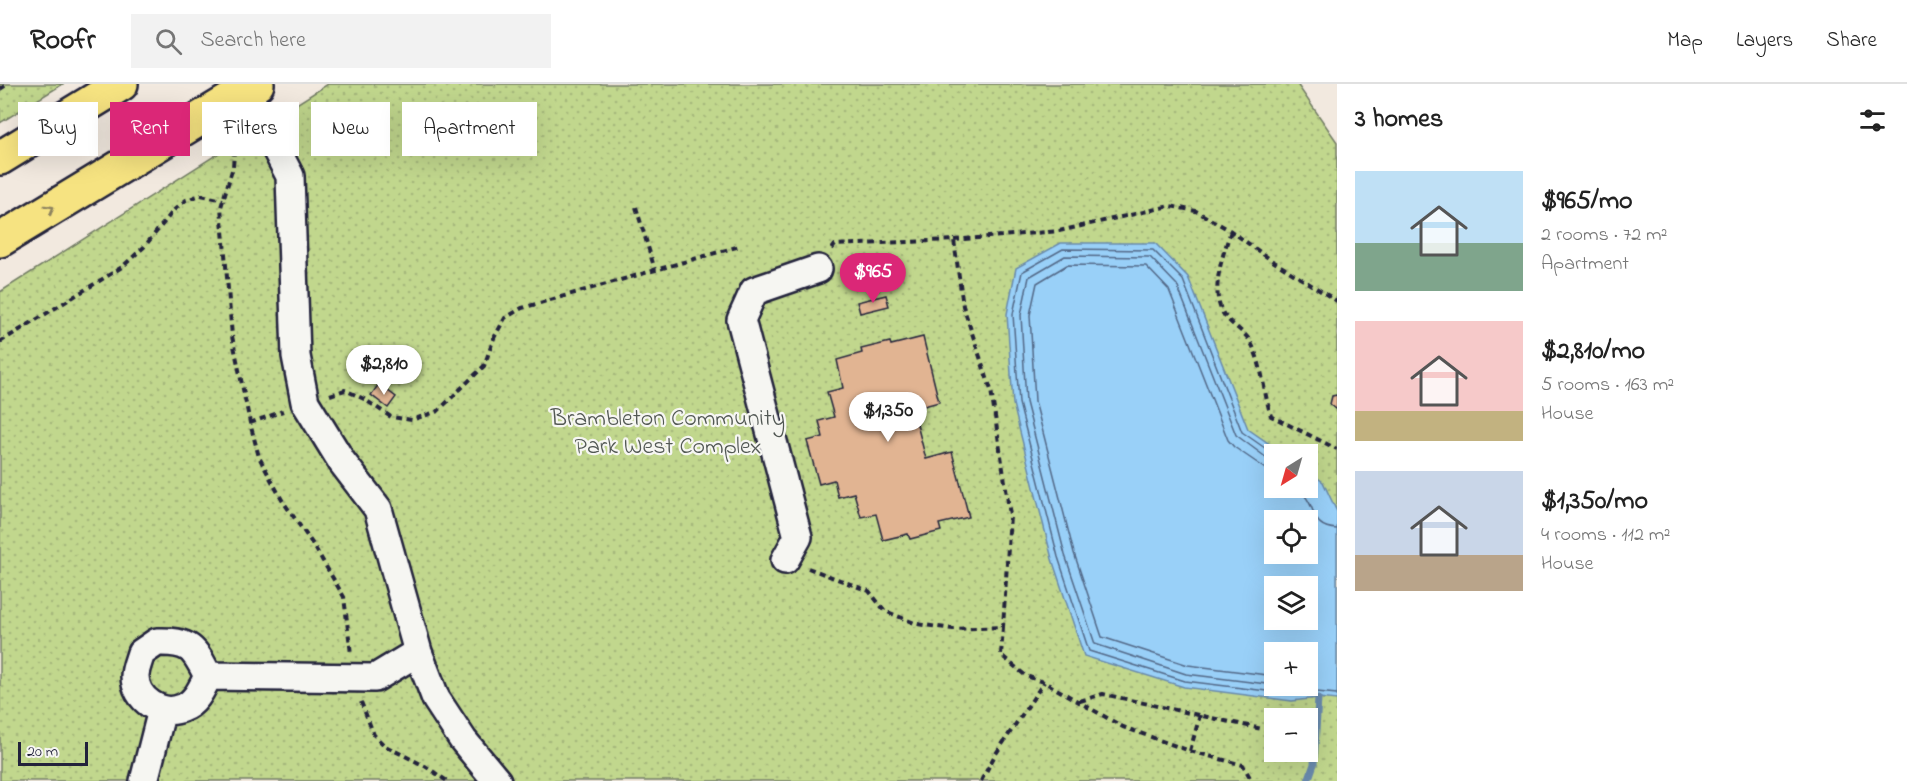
<!DOCTYPE html>
<html lang="en">
<head>
<meta charset="utf-8">
<style>
  body { margin:0; font-family:"Indie Flower",sans-serif; background:#f2f2f2; color:#222; height:100vh; display:flex; flex-direction:column; font-size:22px; white-space:nowrap }
  * { box-sizing:border-box; margin:0 }
  p { font-size:20px; color:#767676 }
  .icon { flex:none; width:33px; height:33px; fill:none; stroke:currentColor; stroke-width:2; stroke-linecap:round; stroke-linejoin:round }
  .map { position:relative; flex:1; overflow:hidden }
  .side { display:flex; flex-direction:column; background:#fff; width:570px }
  .side>* { flex:none }
  .top-card { position:absolute; left:18px; top:18px; width:570px; height:54px; display:flex; gap:12px }
  .needle { width:39px; rotate:217deg }
  .buttons { position:absolute; left:1264px; top:360px; display:grid; gap:12px }
  .buttons a { display:grid; place-items:center; width:54px; height:54px; border-radius:0px; background:#fff; box-shadow:0 6px 24px #0002; font-size:30px }
  .scale { position:absolute; left:18px; bottom:15px; width:70px; box-sizing:border-box; padding-left:6px; border:3px solid #22223b; border-top:0; font-size:16px; line-height:21px; white-space:nowrap; color:#22223b; -webkit-text-stroke:4px #f6f6f2; paint-order:stroke }
  .price { position:absolute; translate:-50% -51px; padding:0 14px; border-radius:21px; background:#fff; color:#222; font-size:20px; line-height:39px; filter:drop-shadow(0 2px 3px #0008) }
  .price::after { content:''; position:absolute; left:50%; top:36px; width:18px; height:14px; margin-left:-9px; background:inherit; clip-path:polygon(0 0,100% 0,50% 100%) }
  .price.current { background:#db2777; color:#fff }
  ul { padding:0; list-style:none }
  li { display:flex; align-items:center; gap:18px; height:150px; padding:0 18px }
  li span { display:grid; place-items:center; flex:none; width:168px; height:120px; border-radius:0px; color:#555 }
  li>.icon { margin-inline-start:auto }
  span .icon { width:72px; height:72px; fill:#fffc; stroke-width:1 }
  li b { font-size:26px }
  h2 { display:flex; justify-content:space-between; align-items:center; height:72px; padding:0 18px; font-size:26px }
  .tag { padding:0 21px; border-radius:0px; background:#fff; box-shadow:0 6px 24px #0002; font-size:21px; line-height:54px }
  .tag.current { background:#db2777; color:#fff }
  header { display:flex; align-items:center; gap:36px; box-sizing:border-box; height:84px; padding:0 30px; background:#fff; border-bottom:2px solid #e0e0e0 }
  header strong { font-size:28px }
  nav { display:flex; gap:33px; margin-inline-start:auto; font-size:21px }
  .search { width:420px; height:54px; background:#f2f2f2; display:flex; align-items:center; gap:15px; box-sizing:border-box; padding:0 21px; border-radius:0px; color:#767676; font-size:22px }
  main { display:flex; flex:1; min-height:0 }
  .map>svg:first-child { display:block }
  .park { fill:url(#park-dots); stroke:#727c64; stroke-width:1.5; fill-rule:evenodd }
  .water { fill:#99d0f8; stroke:#698aac; stroke-width:1.5; fill-rule:evenodd }
  .lines { fill:none; stroke-linecap:round; stroke-linejoin:round }
  .shore { stroke:#526887; stroke-width:1.5 }
  .stream { stroke:#698aac; stroke-width:7 }
  .building { fill:#e1b492; stroke:#22223b; stroke-width:1.5 }
  .minor-casing { stroke:#22223b; stroke-width:32 }
  .major-casing { stroke:#22223b; stroke-width:38 }
  .path { stroke:#22223b; stroke-width:4; stroke-dasharray:6 4.5; stroke-linecap:butt }
  .minor { stroke:#f6f6f2; stroke-width:27 }
  .major { stroke:#f6e381; stroke-width:33 }
  .oneway { stroke:#8c825e }
  .labels { text-anchor:middle; dominant-baseline:central; stroke-width:4.5; stroke-linejoin:round; paint-order:stroke }
  .park-label { font-size:24px; fill:#525854; stroke:#f6f6f2 }
</style>
</head>
<body>
<header>
<strong>Roofr</strong>
<div class="search"><svg class="icon" aria-label="search" viewBox="0 0 24 24"><circle cx="10" cy="10" r="6"/><path d="M15 15l6 6"/></svg>Search here</div>
<nav><a>Map</a><a>Layers</a><a>Share</a></nav>
</header>
<main>
<div class="map">
<svg width="1337" height="697" viewBox="0 0 1337 697">
  <defs>
    <pattern id="park-dots" width="8" height="8" patternUnits="userSpaceOnUse" patternTransform="scale(1.5)"><rect width="8" height="8" fill="#c1d78d"/><path d="M2 2h.1M6 6h.1" fill="none" stroke="#a6b87b" stroke-width="1.8" stroke-linecap="round"/></pattern>
  </defs>
  <rect width="100%" height="100%" fill="#f2e9df"/>
  <filter id="ink" filterUnits="userSpaceOnUse"><feTurbulence type="fractalNoise" baseFrequency=".0167" numOctaves="2"/><feDisplacementMap in="SourceGraphic" scale="12" xChannelSelector="R" yChannelSelector="G"/><feConvolveMatrix kernelMatrix="1 2 1 2 8 2 1 2 1" color-interpolation-filters="sRGB"/></filter>
  <g filter="url(#ink)">
    <!-- park -->
    <path class="park" d="M0,0H63L0,39Z
      M328,0H1297L1337,58V697H0V208ZM1275,370H1308V404H1275ZM1275,436H1308V470H1275ZM1275,502H1308V536H1275ZM1275,568H1308V602H1275ZM1275,634H1308V668H1275Z"/>
    <!-- water -->
    <path class="water" d="M1061,159H1155L1188,193L1248,345L1284,370H1275V404H1308V387L1323,398L1337,428V616L1318,614L1292,617L1184,603L1084,572L1052,475L1013,320L1007,230L1016,184ZM1275,436H1308V470H1275ZM1275,502H1308V536H1275ZM1275,568H1308V602H1275Z"/>
    <g class="lines">
      <!-- shore -->
      <path class="shore" d="M1275,371L1242,348L1183,196L1153,166L1063,165L1022,188L1013,230L1019,319L1058,473L1089,567L1185,597L1292,610L1317,608L1337,610
        M1275,380L1236,351L1177,201L1150,173L1065,172L1029,193L1021,231L1026,318L1065,471L1095,560L1186,590L1275,601
        M1275,391L1234,363L1228,356L1169,206L1146,182L1067,181L1037,199L1030,231L1035,317L1074,469L1102,553L1188,581L1275,592
        M1293,404C1296,406 1302,409 1305,412C1317,426 1311,444 1337,445"/>
      <!-- stream -->
      <path class="stream" d="M1308,697L1314,680L1318,614"/>
    </g>
    <!-- building -->
    <path class="building" d="M886,211L889,222L860,229L857,218Z
      M923,253L939,318L913,325L926,375L952,368L969,433L939,440L941,447L910,455L908,450L883,456L876,430L861,433L854,409L838,413L834,396L819,400L807,357L823,353L819,337L834,333L827,308L843,304L837,276L862,269L861,265L890,258L891,261Z
      M379,300L396,313L388,324L371,311Z
      M1337,311V325H1336L1330,320L1332,312Z"/>
    <g class="lines">
      <defs>
        <path id="minor" d="M246,7L290,92L296,272L305,318L342,378L378,425L418,568L436,615L463,656L497,697
          M785,476L798,453L741,236L754,207L818,185
          M157,558C190,557 194,564 208,592C202,604 196,619 182,624C161,633 135,615 135,592C135,585 139,576 141,569Z
          M208,592L375,594L418,568
          M144,697L162,626"/>
        <path id="major" d="M0,74L121,0
          M0,156L257,0"/>
      </defs>
      <!-- minor casing -->
      <use href="#minor" class="minor-casing"/>
      <!-- major casing -->
      <use href="#major" class="major-casing"/>
      <!-- path -->
      <path class="path" d="M0,5L8,0
        M235,55L233,83L221,123L232,252L250,339L259,373L282,416L314,462L344,513L351,570
        M636,123L655,186
        M1231,147C1223,170 1209,208 1224,231C1231,241 1244,247 1250,257C1263,280 1263,307 1271,332L1337,365
        M954,156L1059,147L1170,122L1196,127L1231,147L1271,176L1337,217
        M0,258L122,183L144,163L174,126L186,116L201,111L223,116
        M330,311L345,306L364,315L391,333L412,336L438,327L484,282L494,254L505,234L522,224L740,162
        M250,339L283,327
        M808,484L869,507L885,527L917,540L953,545L1003,543L1010,431L991,306L963,222L954,156L835,161L832,165
        M1003,543L1001,571L1026,592L1044,598L1123,643L1190,667L1243,681L1252,697
        M1080,617L1103,610L1271,647
        M361,618L374,651L385,662L425,682L447,697
        M1190,667L1200,631
        M981,697L995,671L1044,598"/>
      <!-- minor -->
      <use href="#minor" class="minor"/>
      <!-- major -->
      <use href="#major" class="major"/>
    </g>
    <!-- one-way arrows -->
    <defs><path id="oneway-chevron" d="M-2-3.5L2.5 0L-2 3.5" fill="none" stroke-width="1.6" stroke-linecap="round" stroke-linejoin="round" transform="scale(1.5)"/></defs>
    <use class="oneway" href="#oneway-chevron" transform="translate(50 125) rotate(-31)"/>
  </g>
  <g class="labels">
    <!-- park labels -->
    <g class="park-label">
      <text x="668" y="335">Brambleton Community<tspan x="668" dy="28">Park West Complex</tspan></text>
    </g>
  </g>
</svg>
<div class="buttons">
<a><svg class="needle" viewBox="-14 -14 28 28"><path d="M0-13l5 13h-10z" fill="#e53935"/><path d="M0 13l5-13h-10z" fill="#767676"/></svg></a>
<a><svg class="icon" aria-label="locate" viewBox="0 0 24 24"><circle cx="12" cy="12" r="6"/><path d="M12 2v4M12 18v4M2 12h4M18 12h4"/></svg></a>
<a><svg class="icon" aria-label="layers" viewBox="0 0 24 24"><path d="M12 4l9 5-9 5-9-5zM3 14l9 5 9-5"/></svg></a>
<a>+</a>
<a>−</a>
</div>
<div class="scale">20 m</div>
<b class="price current" style="left:873px;top:220px">$965</b>
<b class="price" style="left:384px;top:312px">$2,810</b>
<b class="price" style="left:888px;top:359px">$1,350</b>
<div class="top-card">
<a class="tag">Buy</a>
<a class="tag current">Rent</a>
<a class="tag">Filters</a>
<a class="tag">New</a>
<a class="tag">Apartment</a>
</div>
</div>
<section class="side">
<h2>3 homes<svg class="icon" aria-label="filters" viewBox="0 0 24 24"><path d="M4 7h16M4 17h16"/><circle cx="9" cy="7" r="2"/><circle cx="15" cy="17" r="2"/></svg></h2>
<ul>
<li><span style="background:linear-gradient(#bfe0f5 60%,#7fa58c 0)"><svg class="icon" aria-label="home" viewBox="0 0 24 24"><path d="M3 11l9-7 9 7M6 9v11h12V9"/></svg></span><div><b>$965/mo</b><p>2 rooms · 72 m²</p><p>Apartment</p></div></li>
<li><span style="background:linear-gradient(#f6c9c9 75%,#c2b280 0)"><svg class="icon" aria-label="home" viewBox="0 0 24 24"><path d="M3 11l9-7 9 7M6 9v11h12V9"/></svg></span><div><b>$2,810/mo</b><p>5 rooms · 163 m²</p><p>House</p></div></li>
<li><span style="background:linear-gradient(#c9d6e8 70%,#b9a48a 0)"><svg class="icon" aria-label="home" viewBox="0 0 24 24"><path d="M3 11l9-7 9 7M6 9v11h12V9"/></svg></span><div><b>$1,350/mo</b><p>4 rooms · 112 m²</p><p>House</p></div></li>
</ul>
</section>
</main>
</body>
</html>
